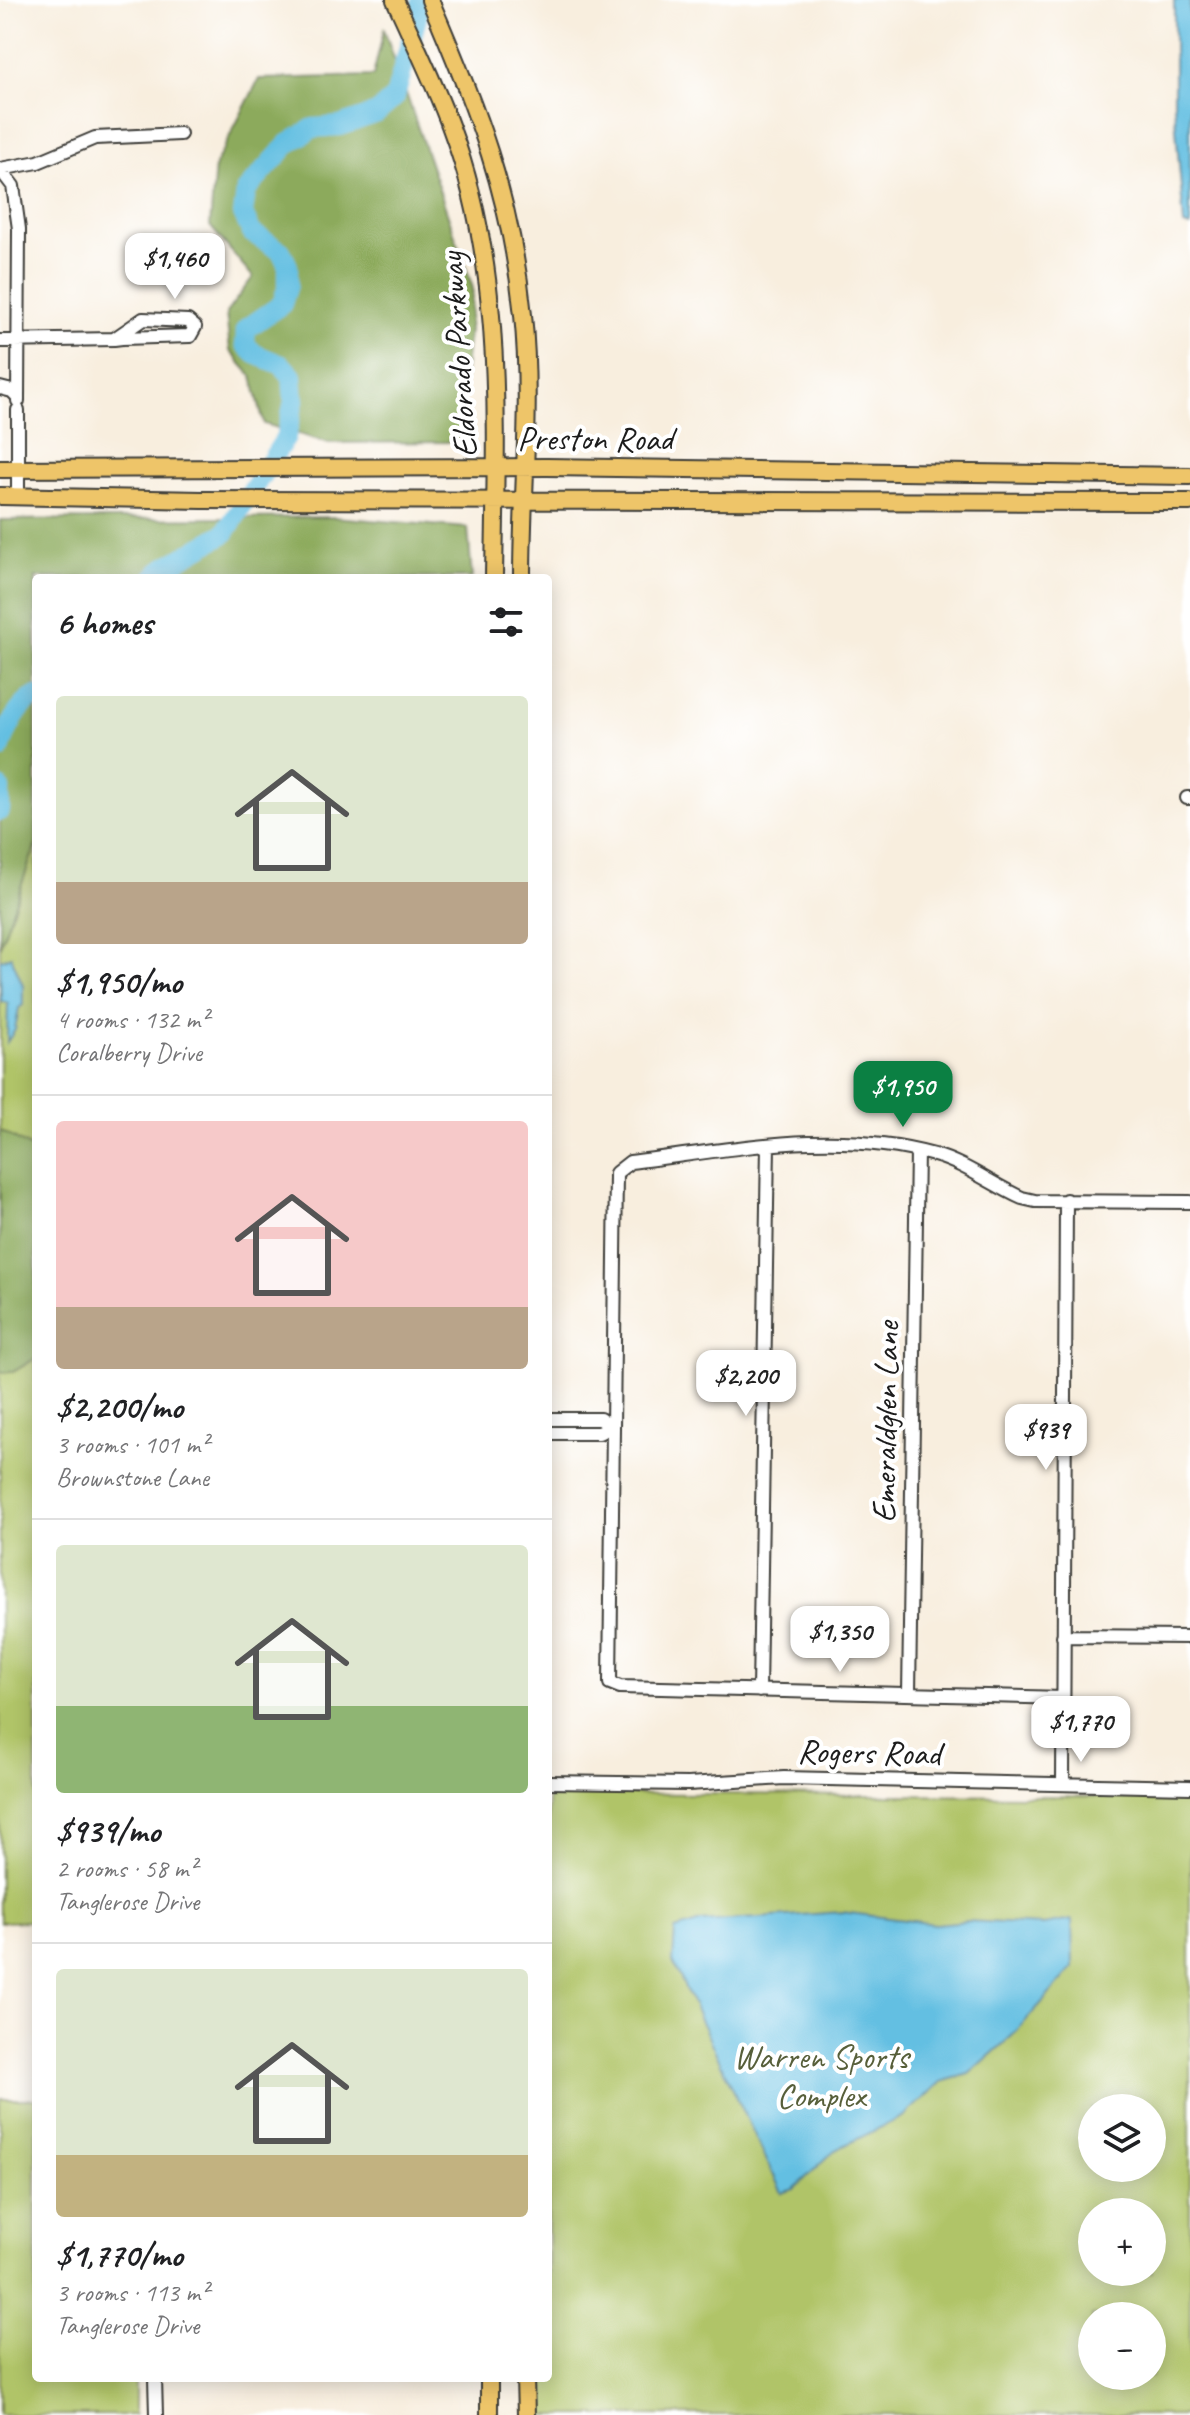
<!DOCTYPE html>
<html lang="en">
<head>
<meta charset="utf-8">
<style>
  body { margin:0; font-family:Caveat,sans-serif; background:#f2f2f2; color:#202124; height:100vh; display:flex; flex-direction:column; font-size:30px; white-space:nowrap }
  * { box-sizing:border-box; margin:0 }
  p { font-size:26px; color:#757577 }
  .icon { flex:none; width:44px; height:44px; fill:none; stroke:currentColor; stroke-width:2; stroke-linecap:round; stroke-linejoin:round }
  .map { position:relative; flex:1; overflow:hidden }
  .side { position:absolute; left:32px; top:574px; width:520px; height:1808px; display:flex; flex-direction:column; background:#fff; border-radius:8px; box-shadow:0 4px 20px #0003 }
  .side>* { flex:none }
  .tools { position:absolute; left:1078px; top:2094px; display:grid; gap:16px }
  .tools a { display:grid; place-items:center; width:88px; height:88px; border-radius:50%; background:#fff; box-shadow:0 4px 20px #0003; font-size:40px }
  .price { position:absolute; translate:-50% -68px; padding:0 18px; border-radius:16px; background:#fff; color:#222; font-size:26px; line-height:52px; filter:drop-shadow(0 2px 4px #0008) }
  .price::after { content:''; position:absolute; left:50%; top:48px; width:24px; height:18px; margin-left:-12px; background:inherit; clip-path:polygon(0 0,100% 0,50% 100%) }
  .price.on { background:#0b8043; color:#fff }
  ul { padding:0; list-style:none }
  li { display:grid; align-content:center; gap:16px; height:424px; padding:0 24px }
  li+li { border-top:2px solid #e0e0e0 }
  li span { display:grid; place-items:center; height:248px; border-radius:8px; color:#555 }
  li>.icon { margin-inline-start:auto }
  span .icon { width:144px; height:144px; fill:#fffc; stroke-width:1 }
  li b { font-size:34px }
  h2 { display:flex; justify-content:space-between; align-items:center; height:96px; padding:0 24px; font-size:34px }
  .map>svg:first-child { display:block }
  .green { fill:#b0c468; stroke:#667042; stroke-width:2; fill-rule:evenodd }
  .forest { fill:#8caa5c; stroke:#54633c; stroke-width:2 }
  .water { fill:#64bfe2; stroke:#406e7f; stroke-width:2 }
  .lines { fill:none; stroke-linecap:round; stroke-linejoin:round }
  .river { stroke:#64bfe2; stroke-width:20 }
  .minor-casing { stroke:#3d3c39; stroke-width:16 }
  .major-casing { stroke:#3d3c39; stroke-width:20 }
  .minor { stroke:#fff; stroke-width:12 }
  .major { stroke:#eec569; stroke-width:16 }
  .labels { text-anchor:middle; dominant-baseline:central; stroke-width:8; stroke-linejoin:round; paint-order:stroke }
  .street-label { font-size:34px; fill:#1c1c1c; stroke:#fff }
  .park-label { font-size:34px; fill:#575f3a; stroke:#fff }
</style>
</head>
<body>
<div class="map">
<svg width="1190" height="2415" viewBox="0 0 1190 2415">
  <rect width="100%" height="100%" fill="#fff"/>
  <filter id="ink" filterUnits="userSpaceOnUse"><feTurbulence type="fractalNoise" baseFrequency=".0125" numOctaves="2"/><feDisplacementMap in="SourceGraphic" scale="16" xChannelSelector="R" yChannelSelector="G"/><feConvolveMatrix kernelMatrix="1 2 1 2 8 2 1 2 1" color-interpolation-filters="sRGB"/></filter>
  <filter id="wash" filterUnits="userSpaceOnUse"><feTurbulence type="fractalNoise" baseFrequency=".006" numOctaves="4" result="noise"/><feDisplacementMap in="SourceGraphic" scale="32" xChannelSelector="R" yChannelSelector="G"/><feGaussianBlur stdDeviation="1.8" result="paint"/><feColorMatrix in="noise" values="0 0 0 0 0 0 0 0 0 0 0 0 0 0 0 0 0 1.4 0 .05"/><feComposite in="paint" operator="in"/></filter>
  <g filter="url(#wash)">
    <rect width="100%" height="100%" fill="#f8eede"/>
    <!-- green -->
    <path class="green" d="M36,844V1151L0,1130V946Z
      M36,1358V1921L0,1922V1372H13Z
      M548,1793L1190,1797V2415H539L538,2378H548ZM1092,2108H1152V2168H1092ZM1092,2212H1152V2272H1092ZM1092,2316H1152V2376H1092Z
      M0,2099H36V2378H135V2415H0Z"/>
    <!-- forest -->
    <path class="forest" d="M384,29L473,288L458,442L329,443L264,424L252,376L230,351L226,313L253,277L210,226L215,165L259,79L373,76Z
      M333,517L468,528L472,578H36V844L0,946V520Z
      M0,1130L36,1151V1358L13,1372H0Z"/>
    <!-- water -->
    <path class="water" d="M1174,0H1190V227L1184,225L1174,104Z
      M11,956L23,985V1005L19,1008L15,1030L7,1042L8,1003L1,1001L0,960Z
      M842,1912L936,1924L966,1921L1043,1925L1072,1920L1073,1968L1012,2036L969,2074L941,2082L904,2116L835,2150L794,2189L782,2193L673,1962L675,1930L701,1922Z"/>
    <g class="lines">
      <!-- river -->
      <path class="river" d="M154,578L161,570L225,533L286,437L294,401L292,376L282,365L255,354L245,344L246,329L282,304L288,285V266L281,251L252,233L243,214L246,191L288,144L313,128L340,126L377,113L395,97L422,0
        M0,749C7,730 17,706 36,696
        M0,788V811"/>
    </g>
  </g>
  <g filter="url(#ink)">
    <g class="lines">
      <defs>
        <path id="minor" d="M0,169L13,186L19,229L18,401
          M0,169L38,162L95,138L180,134
          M0,341L114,339L122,338L190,336L195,327L188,321L143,319L114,339
          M0,388L12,391L18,397
          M18,410V496
          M1187,798H1190
          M548,1419H600L611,1427L599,1433H548
          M1063,1636L1190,1637
          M759,1691L768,1145
          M909,1693L917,1151
          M1063,1698L620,1687L610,1683L616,1173L630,1162C731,1150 834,1127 934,1155C964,1163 993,1185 1022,1198L1035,1201L1190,1202
          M548,1782L688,1784L784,1778L1190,1787
          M1063,1784L1066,1200
          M155,2378L156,2415"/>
        <path id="major" d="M395,0C414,42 435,84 451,128C505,272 496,427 494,578
          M430,0C477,109 511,195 523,315C532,402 522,491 522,578
          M0,469L547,467L1190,476
          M0,496L202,500L1190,502
          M525,2378L526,2415
          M489,2415V2378"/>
      </defs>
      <!-- minor casing -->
      <use href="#minor" class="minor-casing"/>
      <!-- major casing -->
      <use href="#major" class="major-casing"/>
      <!-- minor -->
      <use href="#minor" class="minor"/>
      <!-- major -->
      <use href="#major" class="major"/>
    </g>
  </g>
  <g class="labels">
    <!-- street labels -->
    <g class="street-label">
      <text transform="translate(458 355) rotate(-94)">Eldorado Parkway</text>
      <text x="595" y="438">Preston Road</text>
      <text transform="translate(885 1422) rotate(-89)">Emeraldglen Lane</text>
      <text transform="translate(869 1752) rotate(1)">Rogers Road</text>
    </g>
    <!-- park labels -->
    <g class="park-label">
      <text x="821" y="2056">Warren Sports<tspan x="821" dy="39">Complex</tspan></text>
    </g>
  </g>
</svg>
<div class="tools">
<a><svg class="icon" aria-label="layers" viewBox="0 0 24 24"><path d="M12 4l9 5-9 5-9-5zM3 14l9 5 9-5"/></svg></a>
<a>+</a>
<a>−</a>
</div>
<b class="price" style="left:175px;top:301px">$1,460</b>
<b class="price on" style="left:903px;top:1129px">$1,950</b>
<b class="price" style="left:746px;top:1418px">$2,200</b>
<b class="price" style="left:1046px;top:1472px">$939</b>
<b class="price" style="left:840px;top:1674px">$1,350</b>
<b class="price" style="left:1081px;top:1764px">$1,770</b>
<section class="side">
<h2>6 homes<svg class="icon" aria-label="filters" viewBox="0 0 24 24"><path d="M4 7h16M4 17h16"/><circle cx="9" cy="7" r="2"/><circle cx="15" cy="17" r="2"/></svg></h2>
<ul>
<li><span style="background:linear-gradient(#dfe7d0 75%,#b9a48a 0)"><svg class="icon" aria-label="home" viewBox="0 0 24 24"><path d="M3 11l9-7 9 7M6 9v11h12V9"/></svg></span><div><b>$1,950/mo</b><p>4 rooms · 132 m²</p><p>Coralberry Drive</p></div></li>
<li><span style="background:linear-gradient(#f6c9c9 75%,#b9a48a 0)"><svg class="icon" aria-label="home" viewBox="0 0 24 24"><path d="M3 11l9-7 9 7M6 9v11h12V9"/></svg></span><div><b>$2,200/mo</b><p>3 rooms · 101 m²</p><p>Brownstone Lane</p></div></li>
<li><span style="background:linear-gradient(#dfe7d0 65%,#8fb573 0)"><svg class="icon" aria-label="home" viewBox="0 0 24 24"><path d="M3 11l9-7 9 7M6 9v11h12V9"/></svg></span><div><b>$939/mo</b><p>2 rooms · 58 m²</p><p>Tanglerose Drive</p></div></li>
<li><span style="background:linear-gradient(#dfe7d0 75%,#c2b280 0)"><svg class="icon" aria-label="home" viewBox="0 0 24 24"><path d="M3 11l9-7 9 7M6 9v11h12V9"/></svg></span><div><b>$1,770/mo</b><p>3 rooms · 113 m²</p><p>Tanglerose Drive</p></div></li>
</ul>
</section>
</div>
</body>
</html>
